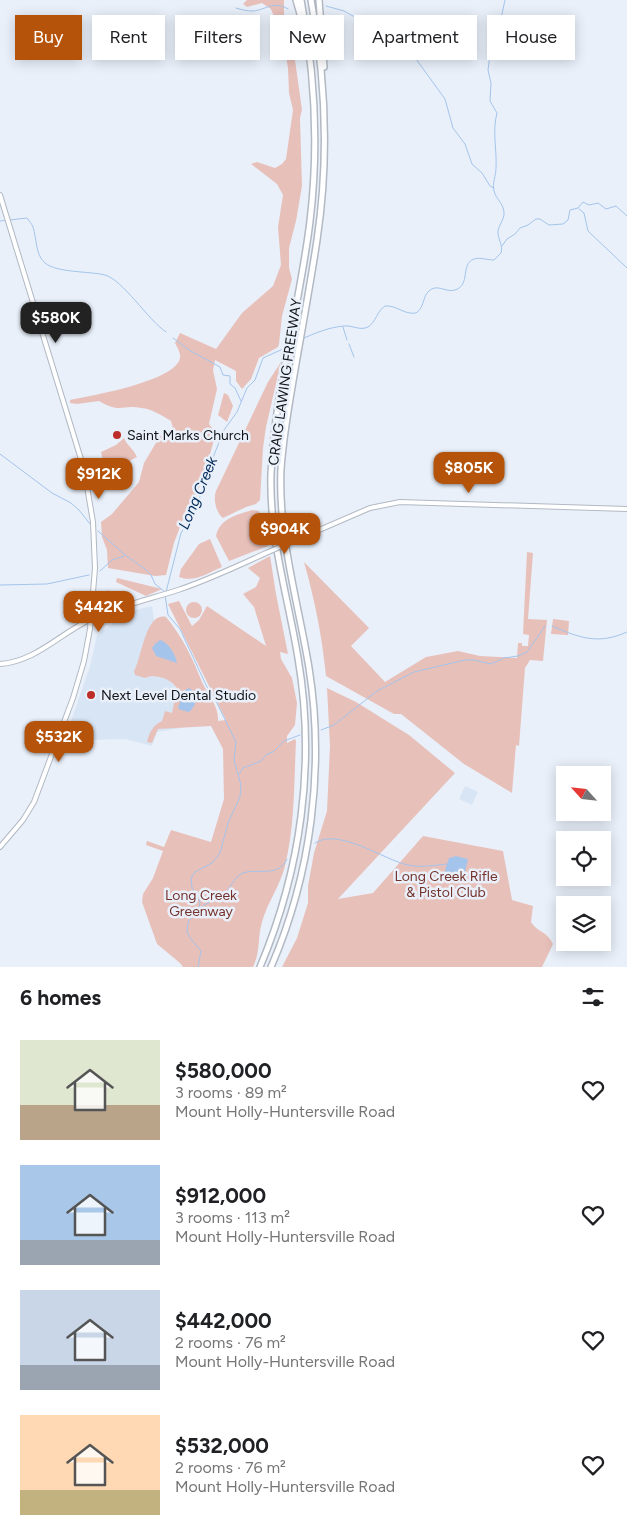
<!DOCTYPE html>
<html lang="en">
<head>
<meta charset="utf-8">
<style>
  body { margin:0; font-family:Figtree,sans-serif; background:#f2f2f2; color:#202124; height:100vh; display:flex; flex-direction:column; font-size:19px; white-space:nowrap }
  * { box-sizing:border-box; margin:0 }
  p { font-size:16px; color:#757577 }
  .icon { flex:none; width:28px; height:28px; fill:none; stroke:currentColor; stroke-width:2; stroke-linecap:round; stroke-linejoin:round }
  .map { position:relative; height:967px; overflow:hidden }
  .details { display:flex; flex-direction:column; background:#fff; flex:1 }
  .details>* { flex:none }
  .banner { position:absolute; left:15px; top:15px; width:598px; height:45px; display:flex; gap:10px }
  .needle { width:32px; rotate:297deg }
  .controls { position:absolute; left:556px; top:766px; display:grid; gap:10px }
  .controls a { display:grid; place-items:center; width:55px; height:55px; border-radius:0px; background:#fff; box-shadow:0 2px 12px #0003; font-size:25px }
  .price { position:absolute; translate:-50% -42px; padding:0 11px; border-radius:10px; background:#b45309; color:#fff; font-size:16px; line-height:32px; filter:drop-shadow(0 1px 2px #0008) }
  .price::after { content:''; position:absolute; left:50%; top:30px; width:15px; height:11px; margin-left:-8px; background:inherit; clip-path:polygon(0 0,100% 0,50% 100%) }
  .price.selected { background:#222; color:#fff }
  ul { padding:0; list-style:none }
  li { display:flex; align-items:center; gap:15px; height:125px; padding:0 20px }
  li span { display:grid; place-items:center; flex:none; width:140px; height:100px; border-radius:0px; color:#555 }
  li>.icon { margin-inline-start:auto }
  span .icon { width:60px; height:60px; fill:#fffc; stroke-width:1 }
  li b { font-size:21px }
  h2 { display:flex; justify-content:space-between; align-items:center; height:60px; padding:0 20px; font-size:21px }
  .tag { padding:0 18px; border-radius:0px; background:#fff; box-shadow:0 2px 12px #0003; font-size:18px; line-height:45px }
  .tag.selected { background:#b45309; color:#fff }
  .map>svg:first-child { display:block }
  .built { fill:#d8e5f4 }
  .green { fill:#e8c0ba }
  .water { fill:#a4c4eb }
  .lines { fill:none; stroke-linecap:round; stroke-linejoin:round }
  .stream { stroke:#a4c4eb; stroke-width:1 }
  .secondary-casing { stroke:#b2b9c3; stroke-width:6 }
  .highway-casing { stroke:#b2b9c3; stroke-width:8 }
  .secondary { stroke:#fff; stroke-width:4 }
  .highway { stroke:#fff; stroke-width:5 }
  .secondary-bridge-casing { stroke:#b2b9c3; stroke-width:6; stroke-linecap:butt }
  .secondary-bridge { stroke:#fff; stroke-width:4 }
  .poi-dot { fill:#bc2e27; stroke:#e9f0fa; stroke-width:2 }
  .labels { text-anchor:middle; dominant-baseline:central; stroke-width:5; stroke-linejoin:round; paint-order:stroke }
  .street-label { font-size:14px; fill:#111317; stroke:#e9f0fa }
  .poi-label { font-size:14px; fill:#111317; stroke:#e9f0fa; text-anchor:start }
  .park-label { font-size:14px; fill:#75322b; stroke:#e9f0fa }
  .water-label { font-size:15px; font-style:italic; fill:#002958; stroke:#e9f0fa }
</style>
</head>
<body>
<div class="map">
<svg width="627" height="967" viewBox="0 0 627 967">
  <rect width="100%" height="100%" fill="#e9f0fa"/>
  <!-- built -->
  <path class="built" d="M152,606L154,620L210,723L157,732L152,746L125,739L91,740L68,732V730L90,666L97,635L125,615L135,610Z
    M465,786L478,792L472,805L459,799Z"/>
  <!-- green -->
  <path class="green" d="M247,0H284V16L294,53L302,110L300,118L302,186L296,221L289,248V268L292,279L282,316L279,344L278,347L259,358L251,379L242,389L236,381V371L215,360L213,370L217,389L209,424L216,433L202,482L183,519L174,543L166,575L155,576L108,568L107,550L102,537L101,522L112,514L139,482L144,463L160,436H167L173,428L171,421C161,415 152,409 141,408C122,404 121,414 99,401L77,404L70,403V400C91,396 176,381 180,358C181,353 177,347 175,343L180,333L216,349L242,313L273,286L281,265L278,227L283,195L277,184L251,164L257,162L275,168L282,164L286,159L293,110L289,93L288,68L282,31L276,22L271,9L262,3L247,7L243,4Z
    M281,362L266,427L263,448L260,500L256,504L246,507L223,518C216,513 213,499 216,491L268,382Z
    M224,393L228,395L233,406L227,422L218,415Z
    M124,438C128,447 133,448 137,457L106,473L101,452L116,445Z
    M252,510L259,511L263,533L268,546L229,561L216,536C220,518 237,515 252,510Z
    M210,539L222,567C208,573 194,583 179,577L181,569L199,544Z
    M527,552L533,553L528,619L547,620L543,661L530,660L525,668L519,746L516,745L512,793L464,764L401,714H394L326,676C322,636 315,601 304,562L369,628L351,646L385,682L426,657L458,651L480,656L517,658L518,643H522V646H528L529,635L523,634Z
    M270,556L276,594L288,654L280,652L281,659L292,678L297,703L295,725L287,736V743L295,739L296,741C294,782 295,825 285,866C280,886 267,903 262,922C257,939 261,950 253,967H183L180,963L157,944L142,902L143,894L153,878L163,851L146,845L147,841L164,847L171,830L211,842L224,799L223,749L211,726L158,729L152,743L147,742C149,733 153,725 162,721L165,711L172,713L177,689C173,679 154,673 145,678L135,675L134,671C142,658 145,612 166,617C182,636 193,659 202,682C208,695 219,706 218,721L226,720L168,604L179,601L192,626L199,620L207,606L266,646L254,607L243,594L256,587L260,578L248,568Z
    M117,578L162,589L146,596L116,582Z
    M107,590L128,599V601L112,606L105,599Z
    M186 610a8 8 0 1 1 16 0a8 8 0 1 1-16 0Z
    M553,619L569,621L568,635L551,634Z
    M327,688L356,702L409,735L455,773L338,899L373,893L423,836L503,851L512,900L533,906L531,922C538,933 546,930 553,944L542,967H282L297,938L308,903V886L314,853L327,811L330,746Z"/>
  <!-- water -->
  <path class="water" d="M160,640C168,642 176,655 177,663L156,656L152,648L155,644Z
    M189,688C199,694 197,705 189,712L181,710L178,708L184,691Z
    M456,856L468,859L465,872H446L445,870L449,858Z"/>
  <g class="lines">
    <!-- stream -->
    <path class="stream" d="M326,6L344,11L375,28L379,33L404,39
      M236,8C242,10 247,11 253,11C266,10 273,0 288,9
      M416,59L445,99L453,128L465,144L472,164L482,173L490,186L494,188
      M579,209L584,213L588,231L627,268
      M0,221L27,218C29,221 32,224 33,227C37,239 35,254 45,263C57,273 89,271 105,275C123,280 148,320 166,332
      M502,246L507,239L515,234L520,228L528,225L536,219H540L549,225L563,224L568,220L570,210L578,208L583,202L589,205L598,203L606,209L616,206L627,216
      M343,327L347,340
      M173,338L189,350L220,367L223,375L230,376V384L235,388L241,401
      M302,339C315,333 330,327 344,326C352,325 360,331 368,327C376,322 377,311 385,306C397,305 404,315 416,313C425,307 422,297 429,291C437,283 446,293 455,290C471,285 460,264 474,259C480,257 487,260 494,260L501,253C503,246 499,241 498,234C497,226 505,220 504,212C503,203 496,199 494,191C492,184 496,175 496,168C497,149 492,131 497,113L490,101L491,83L488,70L490,55L499,37L500,23L505,0
      M349,344L354,357
      M291,345L299,341
      M0,454L52,493L71,503L79,510L90,524
      M98,531L125,555L145,569L151,575L155,584L165,592
      M100,571L112,560L124,556
      M0,585L47,584L89,575
      M166,592L181,533L193,513L209,476L214,455L224,430L237,412L247,388L255,380L263,358L285,348
      M165,595L168,615L180,629L207,687L215,699L236,742L234,760L241,785L240,797L228,823L220,853L212,863L195,872L191,878L192,888L199,898L200,904L198,910L188,922L187,932L191,939L201,951L198,967
      M552,626C580,638 598,645 627,632
      M321,730L334,725L377,691L414,672L465,660H474L491,664L504,658L518,656L527,652L545,626
      M239,774L243,768L261,761L267,754L273,752L284,741L300,735
      M315,843C338,827 384,860 408,865C421,868 435,865 448,864
      M227,891C232,885 235,876 243,873C257,868 279,878 287,859
      M201,907L220,896"/>
    <defs>
      <path id="secondary" d="M0,195L84,469L93,522L95,568L90,629L84,661L73,698L34,802L23,820L0,847
        M296,540L370,508L400,502L627,509
        M0,664C35,662 61,633 91,619C119,606 150,599 178,590C208,580 238,566 266,553"/>
      <path id="highway" d="M296,0L302,21
        M319,0L324,67
        M260,967C301,870 316,763 298,658C288,597 269,537 271,474C275,388 300,305 310,221C319,147 315,73 301,0
        M271,967C311,875 325,768 309,668C298,601 278,537 281,469C283,439 288,410 293,381C301,334 310,287 317,240C329,160 326,79 311,0"/>
    </defs>
    <!-- secondary casing -->
    <use href="#secondary" class="secondary-casing"/>
    <!-- highway casing -->
    <use href="#highway" class="highway-casing"/>
    <!-- secondary -->
    <use href="#secondary" class="secondary"/>
    <!-- highway -->
    <use href="#highway" class="highway"/>
    <defs>
      <path id="secondary-bridge" d="M266,553L296,540"/>
    </defs>
    <!-- secondary-bridge casing -->
    <use href="#secondary-bridge" class="secondary-bridge-casing"/>
    <!-- secondary-bridge -->
    <use href="#secondary-bridge" class="secondary-bridge"/>
  </g>
  <!-- markers -->
  <g class="poi-dot">
    <circle cx="117" cy="435" r="5"/>
    <circle cx="91" cy="695" r="5"/>
  </g>
  <g class="labels">
    <!-- street labels -->
    <g class="street-label">
      <text transform="translate(285 382) rotate(-82)">CRAIG LAWING FREEWAY</text>
    </g>
    <!-- poi labels -->
    <g class="poi-label">
      <text x="127" y="435">Saint Marks Church</text>
      <text x="101" y="695">Next Level Dental Studio</text>
    </g>
    <!-- park labels -->
    <g class="park-label">
      <text x="446" y="876">Long Creek Rifle<tspan x="446" dy="16">&amp; Pistol Club</tspan></text>
      <text x="201" y="895">Long Creek<tspan x="201" dy="16">Greenway</tspan></text>
    </g>
    <!-- water labels -->
    <g class="water-label">
      <text transform="translate(198 493) rotate(-67)">Long Creek</text>
    </g>
  </g>
</svg>
<div class="controls">
<a><svg class="needle" viewBox="-14 -14 28 28"><path d="M0-13l5 13h-10z" fill="#e53935"/><path d="M0 13l5-13h-10z" fill="#757577"/></svg></a>
<a><svg class="icon" aria-label="locate" viewBox="0 0 24 24"><circle cx="12" cy="12" r="6"/><path d="M12 2v4M12 18v4M2 12h4M18 12h4"/></svg></a>
<a><svg class="icon" aria-label="layers" viewBox="0 0 24 24"><path d="M12 4l9 5-9 5-9-5zM3 14l9 5 9-5"/></svg></a>
</div>
<b class="price selected" style="left:56px;top:344px">$580K</b>
<b class="price" style="left:469px;top:494px">$805K</b>
<b class="price" style="left:99px;top:500px">$912K</b>
<b class="price" style="left:285px;top:555px">$904K</b>
<b class="price" style="left:99px;top:633px">$442K</b>
<b class="price" style="left:59px;top:763px">$532K</b>
<div class="banner">
<a class="tag selected">Buy</a>
<a class="tag">Rent</a>
<a class="tag">Filters</a>
<a class="tag">New</a>
<a class="tag">Apartment</a>
<a class="tag">House</a>
</div>
</div>
<section class="details">
<h2>6 homes<svg class="icon" aria-label="filters" viewBox="0 0 24 24"><path d="M4 7h16M4 17h16"/><circle cx="9" cy="7" r="2"/><circle cx="15" cy="17" r="2"/></svg></h2>
<ul>
<li><span style="background:linear-gradient(#dfe7d0 65%,#b9a48a 0)"><svg class="icon" aria-label="home" viewBox="0 0 24 24"><path d="M3 11l9-7 9 7M6 9v11h12V9"/></svg></span><div><b>$580,000</b><p>3 rooms · 89 m²</p><p>Mount Holly-Huntersville Road</p></div><svg class="icon" aria-label="heart" viewBox="0 0 24 24"><path d="M12 20l-8-8c-3-5 5-10 8-4 3-6 11-1 8 4z"/></svg></li>
<li><span style="background:linear-gradient(#a9c7e8 75%,#9aa5b1 0)"><svg class="icon" aria-label="home" viewBox="0 0 24 24"><path d="M3 11l9-7 9 7M6 9v11h12V9"/></svg></span><div><b>$912,000</b><p>3 rooms · 113 m²</p><p>Mount Holly-Huntersville Road</p></div><svg class="icon" aria-label="heart" viewBox="0 0 24 24"><path d="M12 20l-8-8c-3-5 5-10 8-4 3-6 11-1 8 4z"/></svg></li>
<li><span style="background:linear-gradient(#c9d6e8 75%,#9aa5b1 0)"><svg class="icon" aria-label="home" viewBox="0 0 24 24"><path d="M3 11l9-7 9 7M6 9v11h12V9"/></svg></span><div><b>$442,000</b><p>2 rooms · 76 m²</p><p>Mount Holly-Huntersville Road</p></div><svg class="icon" aria-label="heart" viewBox="0 0 24 24"><path d="M12 20l-8-8c-3-5 5-10 8-4 3-6 11-1 8 4z"/></svg></li>
<li><span style="background:linear-gradient(#ffd9b3 75%,#c2b280 0)"><svg class="icon" aria-label="home" viewBox="0 0 24 24"><path d="M3 11l9-7 9 7M6 9v11h12V9"/></svg></span><div><b>$532,000</b><p>2 rooms · 76 m²</p><p>Mount Holly-Huntersville Road</p></div><svg class="icon" aria-label="heart" viewBox="0 0 24 24"><path d="M12 20l-8-8c-3-5 5-10 8-4 3-6 11-1 8 4z"/></svg></li>
</ul>
</section>
</body>
</html>
